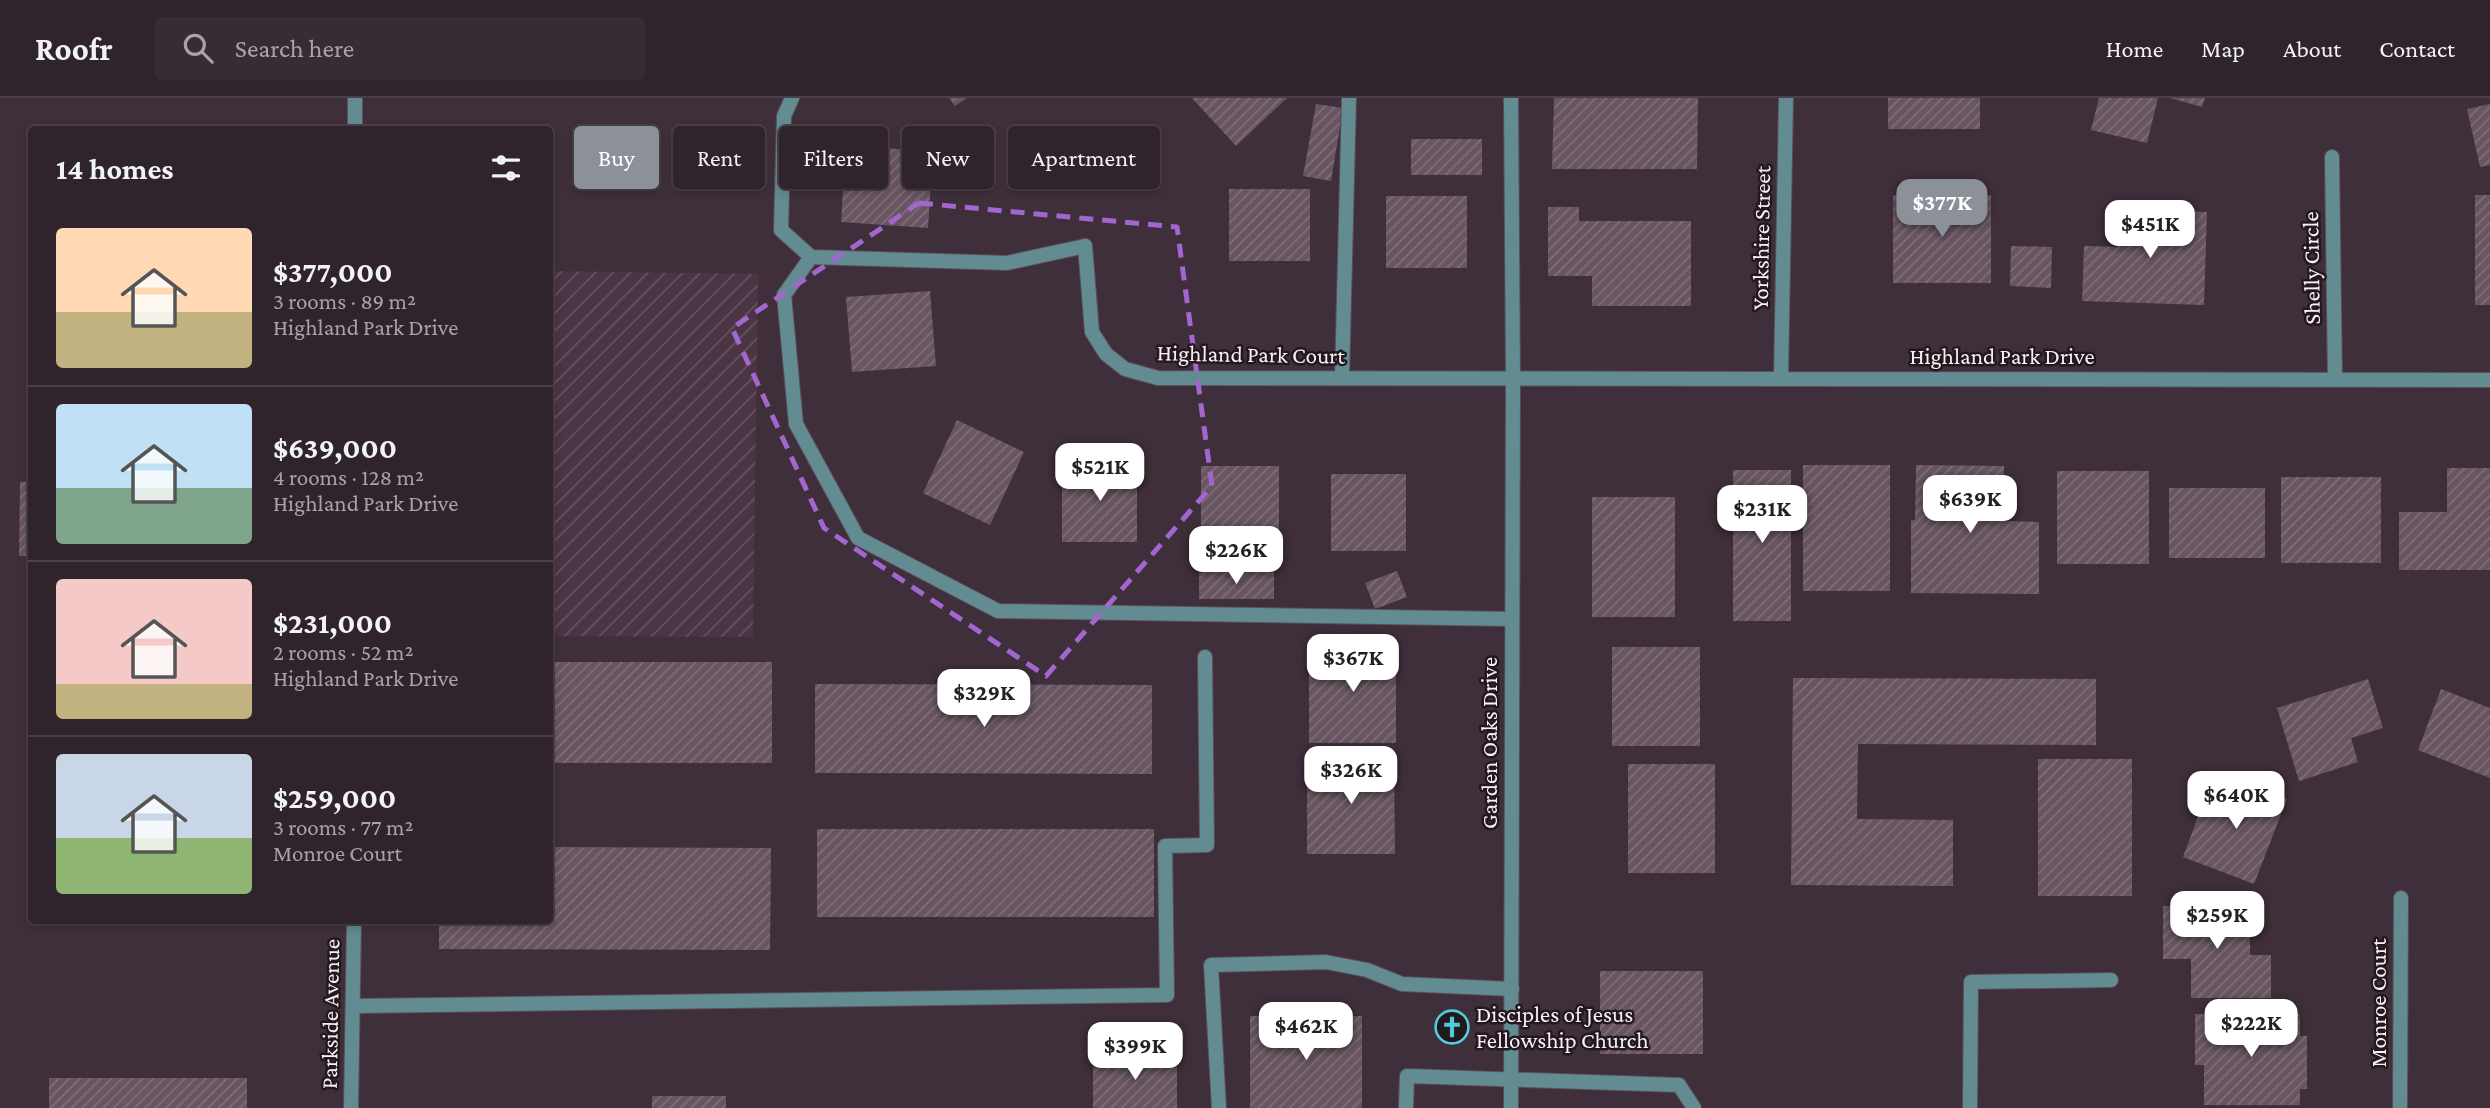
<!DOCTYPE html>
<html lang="en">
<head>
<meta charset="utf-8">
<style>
  body { margin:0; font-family:"Crimson Pro",serif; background:#372b34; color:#f1f3f6; height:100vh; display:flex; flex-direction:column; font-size:26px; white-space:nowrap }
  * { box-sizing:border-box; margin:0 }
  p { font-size:23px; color:#a7a4a9 }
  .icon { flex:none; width:38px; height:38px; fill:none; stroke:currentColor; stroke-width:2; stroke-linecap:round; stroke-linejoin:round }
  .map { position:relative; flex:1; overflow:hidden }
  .details { position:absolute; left:28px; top:28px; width:525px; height:798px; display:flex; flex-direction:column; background:#2f232c; border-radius:7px; box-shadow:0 4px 10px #0003,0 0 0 2px #4a4048 }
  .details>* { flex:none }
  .guide { position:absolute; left:574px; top:28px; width:665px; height:63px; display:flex; gap:14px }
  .price { position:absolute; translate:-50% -60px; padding:0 16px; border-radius:14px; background:#fff; color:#222; font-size:23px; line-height:46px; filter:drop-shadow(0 2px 4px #0008) }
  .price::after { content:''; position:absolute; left:50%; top:42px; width:21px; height:16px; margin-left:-10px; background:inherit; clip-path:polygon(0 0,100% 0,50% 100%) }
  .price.current { background:#8c9099; color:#fff }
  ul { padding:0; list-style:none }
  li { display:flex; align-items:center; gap:21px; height:175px; padding:0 28px }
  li+li { border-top:2px solid #4a4048 }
  li span { display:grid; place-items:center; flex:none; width:196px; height:140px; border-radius:7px; color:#555 }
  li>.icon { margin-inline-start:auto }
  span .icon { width:84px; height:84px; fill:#fffc; stroke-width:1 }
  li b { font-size:30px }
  h2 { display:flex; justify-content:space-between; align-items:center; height:84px; padding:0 28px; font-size:30px }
  .tag { padding:0 24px; border-radius:7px; background:#2f232c; box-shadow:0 4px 10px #0003,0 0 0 2px #4a4048; font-size:24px; line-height:63px }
  .tag.current { background:#8c9099; color:#fff }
  header { display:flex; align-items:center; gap:42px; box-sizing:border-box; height:98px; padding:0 35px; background:#2f232c; border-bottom:2px solid #4a4048 }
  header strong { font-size:33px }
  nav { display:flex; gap:38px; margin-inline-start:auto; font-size:24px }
  .search { width:490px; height:63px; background:#372b34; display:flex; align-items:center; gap:18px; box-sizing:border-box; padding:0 24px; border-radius:7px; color:#a7a4a9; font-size:26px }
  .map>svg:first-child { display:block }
  .industrial { fill:url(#industrial-furrows) }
  .building { fill:url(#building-hatch) }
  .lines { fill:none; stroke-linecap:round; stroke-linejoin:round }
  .lane-casing { stroke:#5d4e58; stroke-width:16 }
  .street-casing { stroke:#5d4e58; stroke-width:16 }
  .lane { stroke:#628c92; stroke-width:14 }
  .street { stroke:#628c92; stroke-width:14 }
  .marked { fill:none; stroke:#a166d0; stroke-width:5; stroke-dasharray:14 9; stroke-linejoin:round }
  .labels { text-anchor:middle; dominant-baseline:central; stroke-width:5; stroke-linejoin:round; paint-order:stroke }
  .street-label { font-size:23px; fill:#fbeff6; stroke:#21191e }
  .poi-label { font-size:23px; fill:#fbeff6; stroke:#21191e; text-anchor:start }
</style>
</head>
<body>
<header>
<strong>Roofr</strong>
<div class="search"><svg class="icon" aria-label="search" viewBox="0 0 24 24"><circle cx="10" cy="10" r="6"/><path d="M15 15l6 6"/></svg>Search here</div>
<nav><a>Home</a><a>Map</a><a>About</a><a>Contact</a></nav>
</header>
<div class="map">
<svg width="2490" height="1010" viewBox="0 0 2490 1010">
  <defs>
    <pattern id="industrial-furrows" width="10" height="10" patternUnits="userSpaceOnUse" patternTransform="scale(1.75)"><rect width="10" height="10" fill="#4b3444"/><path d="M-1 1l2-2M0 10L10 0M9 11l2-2" fill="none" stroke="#665260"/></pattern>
    <pattern id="building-hatch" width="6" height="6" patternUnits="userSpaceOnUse" patternTransform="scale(1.75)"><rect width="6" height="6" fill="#685561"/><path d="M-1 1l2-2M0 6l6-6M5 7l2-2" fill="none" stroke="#7e6e78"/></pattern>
  </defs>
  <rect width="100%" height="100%" fill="#3f2f3a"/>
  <!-- industrial -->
  <path class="industrial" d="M550,173L758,176L753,539L550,538Z"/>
  <!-- building -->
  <path class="building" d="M949,0H966L955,8Z
    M1192,0H1287L1236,48Z
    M1554,0H1698L1697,71H1552Z
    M1888,0H1980V31H1888Z
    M2099,0H2158L2147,45L2091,32Z
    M2170,0H2205L2202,9Z
    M1316,6L1343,10L1331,83L1303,78Z
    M2490,6V67L2480,69L2467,11Z
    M1411,41H1482V77H1411Z
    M846,48L933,53L928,130L841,124Z
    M1229,91H1310V163H1229Z
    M1893,97H1991V185H1893Z
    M2475,97H2490V207H2475Z
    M1386,98H1467V170H1386Z
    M1548,109H1579V123H1691V208H1592V178H1548Z
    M2120,111L2207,114L2204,207L2082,203L2084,148L2118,149Z
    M2011,148L2052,149L2051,190L2010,188Z
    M930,193L936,268L852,274L846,199Z
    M957,322L1024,354L990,427L923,395Z
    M1062,367H1137V444H1062Z
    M1803,367H1890V493H1803Z
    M1916,367L2004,368V423L2039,424V496L1911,495V422H1915Z
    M1201,368H1279V448H1201Z
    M2447,370H2490V472H2399V414H2447Z
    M1733,372H1791V523H1733Z
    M2057,373H2149V466H2057Z
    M1331,376H1406V453H1331Z
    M2281,379H2381V465H2281Z
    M20,384H32V458H19Z
    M2169,390H2265V460H2169Z
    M1592,399H1675V519H1592Z
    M1397,473L1407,499L1375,511L1365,485Z
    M1199,474H1274V501H1199Z
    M1309,548H1396V645H1309Z
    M1612,549H1700V648H1612Z
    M550,564H772V665H550Z
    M1793,580L2096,581V647L1858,646L1857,721L1953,722V788L1791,787Z
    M2368,581L2383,630L2351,640L2358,664L2299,683L2277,610Z
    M815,586L1152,587V676L815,675Z
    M2441,591L2490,610V680L2418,652Z
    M1307,659H1394L1395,756H1307Z
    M2038,661H2132V798H2038Z
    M1628,666H1715V775H1628Z
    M2234,681L2287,701L2254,786L2183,759L2205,700L2224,707Z
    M817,731H1154V819H817Z
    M550,749L771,750L770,852L439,851V822H550Z
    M2163,808H2250V857H2271V900H2191V861H2163Z
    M1600,873H1703V956H1600Z
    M2195,916H2300V938H2307V991H2300V1007H2204V967H2195Z
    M1250,918H1362V1010H1250Z
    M1093,957H1177V1010H1093Z
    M49,980H247V1010H49Z
    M652,998H726V1010H652Z"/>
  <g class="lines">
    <defs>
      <path id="lane" d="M792,0L784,18L781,132L811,159L1007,165L1085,148
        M1511,0L1513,281
        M811,159L784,197L796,326L858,440L998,513L1512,521
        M1342,280L1349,0
        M354,908L1167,897L1165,748L1207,747L1205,559
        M1219,1010L1211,867L1326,864L1367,872L1402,886L1512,891
        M1406,1010L1407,978L1679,987L1694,1010
        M1970,1010L1971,884L2111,882"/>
      <path id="street" d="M355,32V0
        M2332,59L2335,282
        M1085,148L1092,234L1106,256L1125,271L1158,280L2490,282
        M1781,280L1786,0
        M351,1010L354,822
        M1511,1010L1513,281
        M2400,1010L2401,800"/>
    </defs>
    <!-- lane casing -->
    <use href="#lane" class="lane-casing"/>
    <!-- street casing -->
    <use href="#street" class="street-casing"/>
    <!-- lane -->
    <use href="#lane" class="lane"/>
    <!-- street -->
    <use href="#street" class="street"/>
  </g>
  <!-- marked area -->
  <path class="marked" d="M919,105L1177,129L1212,388L1046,578L824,430L732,230Z"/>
  <!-- icons -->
  <defs>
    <symbol id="church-ring" viewBox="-11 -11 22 22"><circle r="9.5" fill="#21191e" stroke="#53cbdb" stroke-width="1.5"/><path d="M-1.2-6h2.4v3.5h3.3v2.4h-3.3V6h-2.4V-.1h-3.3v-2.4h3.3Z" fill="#53cbdb"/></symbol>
  </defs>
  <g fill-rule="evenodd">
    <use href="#church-ring" x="1433" y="910" width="38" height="38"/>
  </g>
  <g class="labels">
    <!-- street labels -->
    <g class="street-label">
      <text transform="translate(1761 140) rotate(-89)">Yorkshire Street</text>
      <text transform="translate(2311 170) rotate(-91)">Shelly Circle</text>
      <text transform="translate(1251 256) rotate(1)">Highland Park Court</text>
      <text x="2002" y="258">Highland Park Drive</text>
      <text transform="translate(1489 645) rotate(-90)">Garden Oaks Drive</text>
      <text transform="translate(2378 905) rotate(-90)">Monroe Court</text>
      <text transform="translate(330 916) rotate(-89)">Parkside Avenue</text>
    </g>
    <!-- poi labels -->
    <g class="poi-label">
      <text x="1476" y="916">Disciples of Jesus<tspan x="1476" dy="26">Fellowship Church</tspan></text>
    </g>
  </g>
</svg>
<b class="price current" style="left:1942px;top:141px">$377K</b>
<b class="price" style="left:2150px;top:162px">$451K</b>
<b class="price" style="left:1100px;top:405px">$521K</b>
<b class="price" style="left:1970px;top:437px">$639K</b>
<b class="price" style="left:1762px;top:447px">$231K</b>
<b class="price" style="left:1236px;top:488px">$226K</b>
<b class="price" style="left:1353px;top:596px">$367K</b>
<b class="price" style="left:984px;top:631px">$329K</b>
<b class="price" style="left:1351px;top:708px">$326K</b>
<b class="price" style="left:2236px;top:733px">$640K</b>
<b class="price" style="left:2217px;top:853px">$259K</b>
<b class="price" style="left:2251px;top:961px">$222K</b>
<b class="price" style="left:1306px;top:964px">$462K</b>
<b class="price" style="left:1135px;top:984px">$399K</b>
<div class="guide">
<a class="tag current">Buy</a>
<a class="tag">Rent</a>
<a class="tag">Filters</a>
<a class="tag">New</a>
<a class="tag">Apartment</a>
</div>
<section class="details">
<h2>14 homes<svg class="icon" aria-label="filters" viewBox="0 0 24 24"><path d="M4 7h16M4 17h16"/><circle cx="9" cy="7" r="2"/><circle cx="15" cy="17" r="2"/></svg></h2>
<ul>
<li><span style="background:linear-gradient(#ffd9b3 60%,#c2b280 0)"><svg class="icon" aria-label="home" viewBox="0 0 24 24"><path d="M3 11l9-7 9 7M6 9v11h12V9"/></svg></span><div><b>$377,000</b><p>3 rooms · 89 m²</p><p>Highland Park Drive</p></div></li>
<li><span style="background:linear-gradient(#bfe0f5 60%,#7fa58c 0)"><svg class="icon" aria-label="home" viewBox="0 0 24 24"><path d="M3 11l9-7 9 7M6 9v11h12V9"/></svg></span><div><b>$639,000</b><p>4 rooms · 128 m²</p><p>Highland Park Drive</p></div></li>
<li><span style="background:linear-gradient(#f6c9c9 75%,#c2b280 0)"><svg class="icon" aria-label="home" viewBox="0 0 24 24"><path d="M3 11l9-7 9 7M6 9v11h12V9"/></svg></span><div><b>$231,000</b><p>2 rooms · 52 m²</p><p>Highland Park Drive</p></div></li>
<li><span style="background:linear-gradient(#c9d6e8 60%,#8fb573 0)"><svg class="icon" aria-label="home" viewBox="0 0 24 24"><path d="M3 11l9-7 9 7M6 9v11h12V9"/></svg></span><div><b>$259,000</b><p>3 rooms · 77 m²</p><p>Monroe Court</p></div></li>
</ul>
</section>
</div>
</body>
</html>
